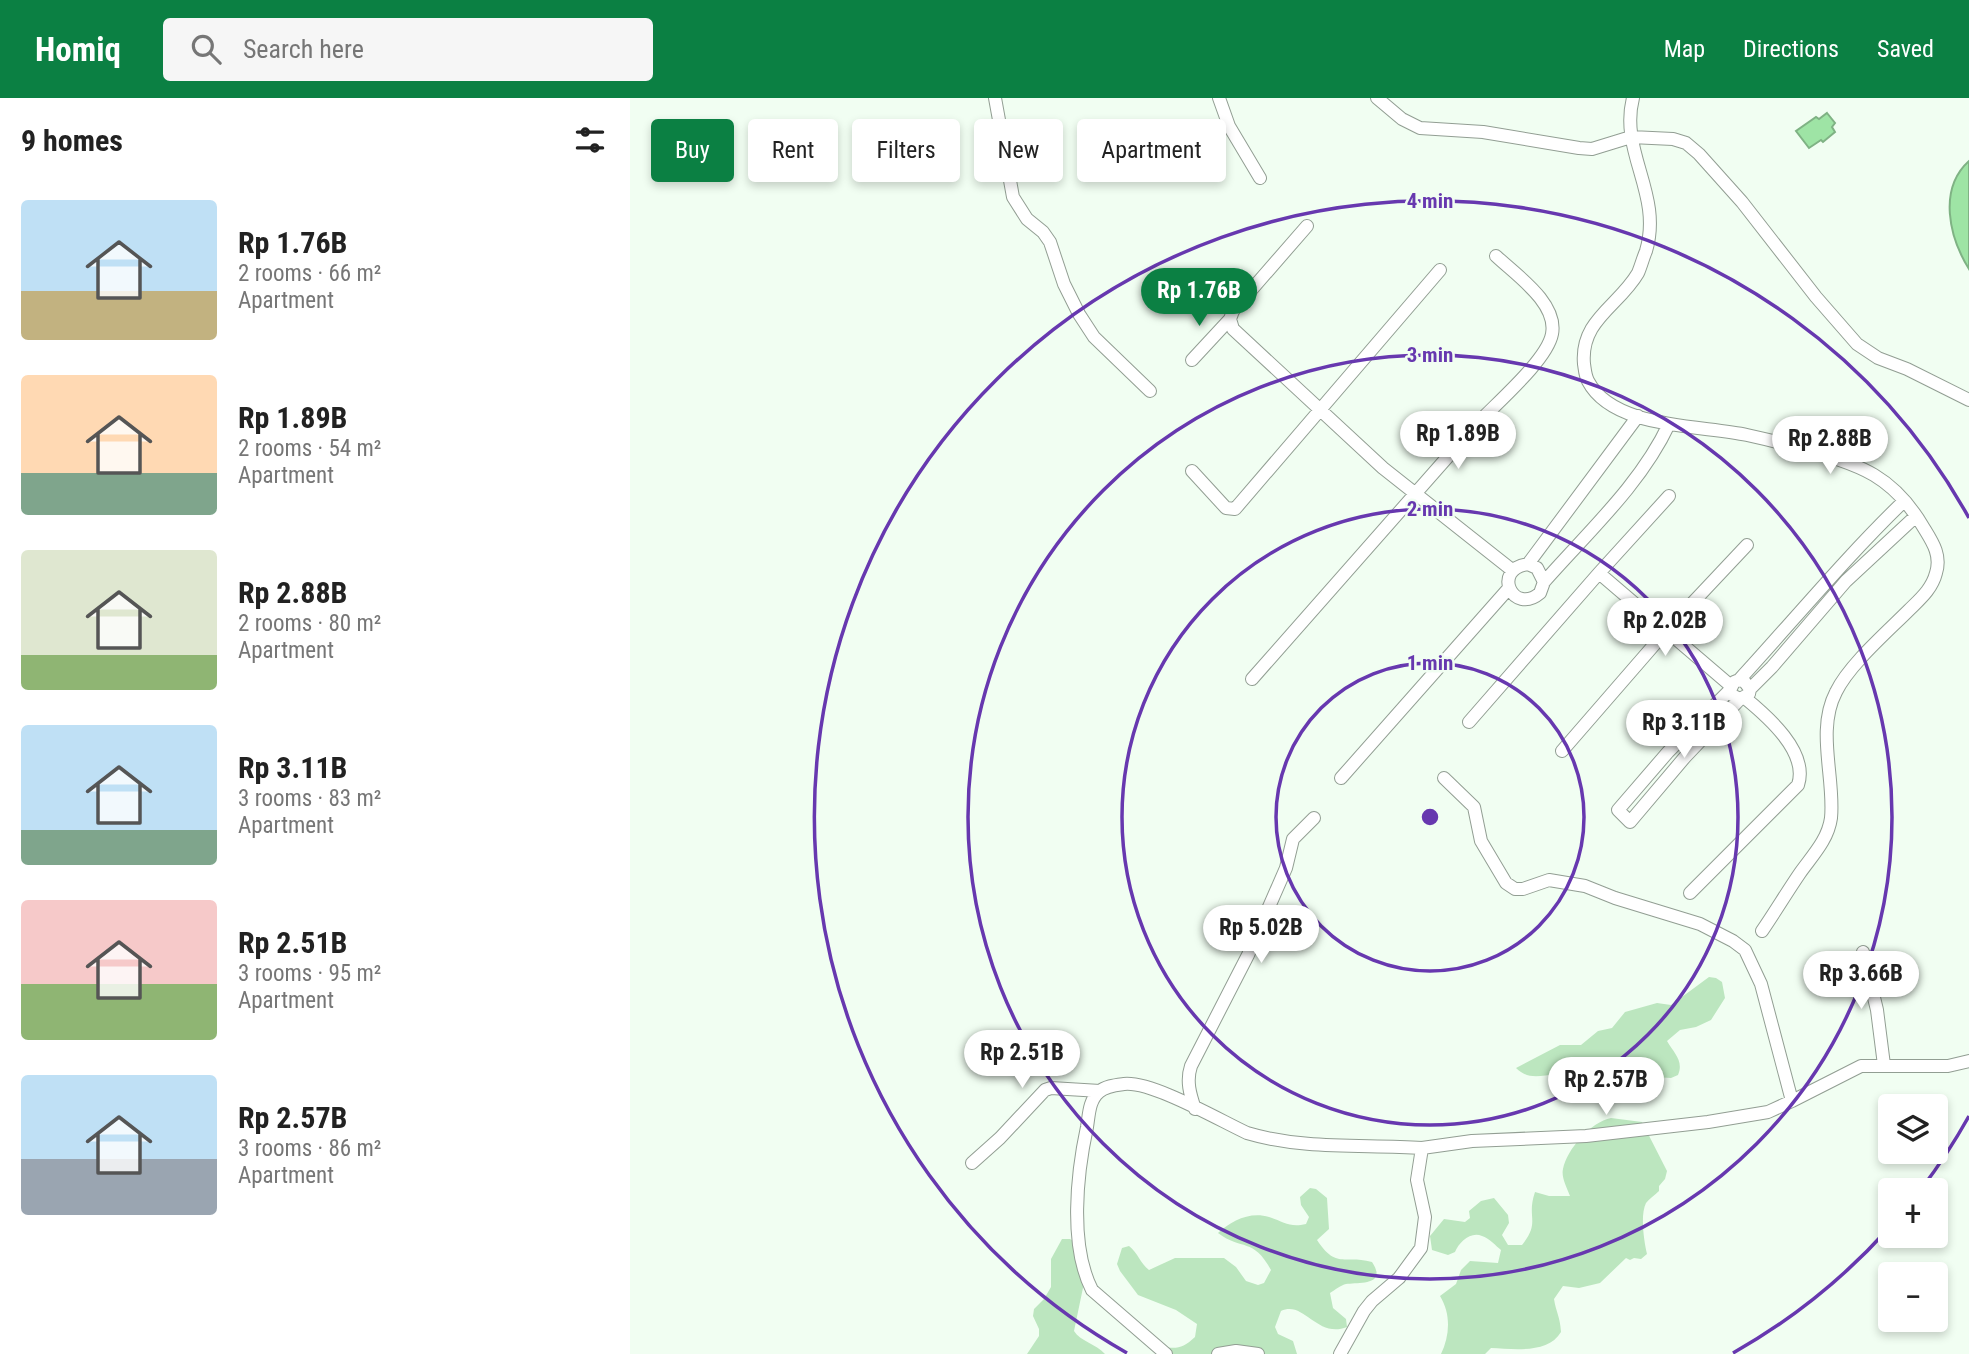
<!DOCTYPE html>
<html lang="en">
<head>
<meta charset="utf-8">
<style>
  body { margin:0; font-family:"Roboto Condensed",sans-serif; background:#f6f6f6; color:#222; height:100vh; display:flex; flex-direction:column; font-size:26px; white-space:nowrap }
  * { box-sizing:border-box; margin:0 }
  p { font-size:23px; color:#767676 }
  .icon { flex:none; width:38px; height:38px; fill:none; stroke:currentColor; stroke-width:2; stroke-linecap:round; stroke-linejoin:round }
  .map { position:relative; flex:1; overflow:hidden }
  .sheet { display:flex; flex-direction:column; background:#fff; width:630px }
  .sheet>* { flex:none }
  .banner { position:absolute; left:21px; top:21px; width:665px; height:63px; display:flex; gap:14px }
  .tools { position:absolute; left:1248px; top:996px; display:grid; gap:14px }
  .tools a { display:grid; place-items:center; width:70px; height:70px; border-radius:7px; background:#fff; box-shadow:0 4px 10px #0003; font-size:35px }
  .price { position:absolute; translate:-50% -60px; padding:0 16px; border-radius:24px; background:#fff; color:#222; font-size:23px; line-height:46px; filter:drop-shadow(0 2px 4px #0008) }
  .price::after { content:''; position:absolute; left:50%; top:42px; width:21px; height:16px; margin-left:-10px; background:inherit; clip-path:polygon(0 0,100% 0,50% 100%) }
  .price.active { background:#0b8043; color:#fff }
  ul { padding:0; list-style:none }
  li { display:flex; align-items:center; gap:21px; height:175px; padding:0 21px }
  li span { display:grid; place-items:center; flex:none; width:196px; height:140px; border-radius:7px; color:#555 }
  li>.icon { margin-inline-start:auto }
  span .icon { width:84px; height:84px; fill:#fffc; stroke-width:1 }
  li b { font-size:30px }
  h2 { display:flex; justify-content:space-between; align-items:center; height:84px; padding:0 21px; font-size:30px }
  .chip { padding:0 24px; border-radius:7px; background:#fff; box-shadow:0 4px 10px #0003; font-size:24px; line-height:63px }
  .chip.active { background:#0b8043; color:#fff }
  header { display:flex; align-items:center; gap:42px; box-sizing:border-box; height:98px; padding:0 35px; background:#0b8043; color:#fff }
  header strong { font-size:33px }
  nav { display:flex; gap:38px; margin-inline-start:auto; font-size:24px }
  .search { width:490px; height:63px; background:#f6f6f6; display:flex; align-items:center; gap:18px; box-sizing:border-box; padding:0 24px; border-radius:7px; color:#767676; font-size:26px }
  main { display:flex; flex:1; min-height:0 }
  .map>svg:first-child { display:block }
  .green { fill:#bce6bf }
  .water { fill:#9ee4a5; stroke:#7fb284; stroke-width:2 }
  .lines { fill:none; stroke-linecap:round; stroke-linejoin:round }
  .minor-casing { stroke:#929e93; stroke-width:14 }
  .minor { stroke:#fff; stroke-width:12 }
  .ring { fill:none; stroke:#6738af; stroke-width:3.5 }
  .centre { fill:#6738af; stroke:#f1fef2; stroke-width:3.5 }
  .ring-label { font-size:21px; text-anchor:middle; font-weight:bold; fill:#6738af; stroke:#f1fef2; stroke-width:5; stroke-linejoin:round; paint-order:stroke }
</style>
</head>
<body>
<header>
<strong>Homiq</strong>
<div class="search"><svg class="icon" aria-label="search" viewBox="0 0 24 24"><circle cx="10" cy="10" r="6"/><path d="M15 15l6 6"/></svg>Search here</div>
<nav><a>Map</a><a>Directions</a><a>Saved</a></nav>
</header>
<main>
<section class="sheet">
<h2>9 homes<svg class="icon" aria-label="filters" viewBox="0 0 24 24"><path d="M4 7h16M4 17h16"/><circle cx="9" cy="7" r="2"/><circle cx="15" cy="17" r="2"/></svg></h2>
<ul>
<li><span style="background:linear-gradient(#bfe0f5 65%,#c2b280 0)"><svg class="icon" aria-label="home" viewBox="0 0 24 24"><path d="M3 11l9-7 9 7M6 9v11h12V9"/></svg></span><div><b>Rp 1.76B</b><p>2 rooms · 66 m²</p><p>Apartment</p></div></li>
<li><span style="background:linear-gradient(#ffd9b3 70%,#7fa58c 0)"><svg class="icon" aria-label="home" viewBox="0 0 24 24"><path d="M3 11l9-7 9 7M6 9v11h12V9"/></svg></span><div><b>Rp 1.89B</b><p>2 rooms · 54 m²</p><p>Apartment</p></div></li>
<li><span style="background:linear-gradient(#dfe7d0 75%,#8fb573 0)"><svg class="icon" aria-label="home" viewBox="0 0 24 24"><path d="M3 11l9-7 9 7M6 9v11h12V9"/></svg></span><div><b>Rp 2.88B</b><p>2 rooms · 80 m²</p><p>Apartment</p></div></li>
<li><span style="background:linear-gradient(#bfe0f5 75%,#7fa58c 0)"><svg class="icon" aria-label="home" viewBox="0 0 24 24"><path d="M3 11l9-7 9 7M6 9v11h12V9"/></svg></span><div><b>Rp 3.11B</b><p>3 rooms · 83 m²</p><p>Apartment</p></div></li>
<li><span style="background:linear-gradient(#f6c9c9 60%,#8fb573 0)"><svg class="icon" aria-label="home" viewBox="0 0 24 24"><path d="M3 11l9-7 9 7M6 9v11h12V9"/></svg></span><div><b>Rp 2.51B</b><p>3 rooms · 95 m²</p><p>Apartment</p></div></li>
<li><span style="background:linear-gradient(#bfe0f5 60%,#9aa5b1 0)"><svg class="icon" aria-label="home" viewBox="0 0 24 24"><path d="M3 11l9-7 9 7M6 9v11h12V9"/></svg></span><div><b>Rp 2.57B</b><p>3 rooms · 86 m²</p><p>Apartment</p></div></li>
</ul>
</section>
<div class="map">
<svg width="1339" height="1256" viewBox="0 0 1339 1256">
  <rect width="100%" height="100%" fill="#f1fef2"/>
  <!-- green -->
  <path class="green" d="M1079,879L1086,880L1092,884L1095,900L1081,922L1066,929L1050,932L1037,943C1044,955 1054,963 1048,977L1041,980L1026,979L991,986L985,993L966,1002L941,1000L935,995L936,987L926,976C910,978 898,982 886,970L930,947H951L968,933L982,930L995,914L1027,905L1041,907Z
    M981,1020L1012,1024L1037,1073L1035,1081L1029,1088V1093C1025,1097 1019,1101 1016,1105C1010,1117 1014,1143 1017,1156L1011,1161L1004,1160L1000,1162L996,1160L970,1185L949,1190L933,1188L924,1201C926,1214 930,1218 931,1234C918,1256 884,1251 861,1250L855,1256H811C820,1237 821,1216 810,1198L826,1186L831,1172L840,1163L868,1165L871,1152C866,1148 859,1140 852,1138C841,1133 829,1144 825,1154L818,1157L802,1152L800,1138L814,1121L835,1124L840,1120L839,1113L851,1103L864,1100L878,1117L879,1125L872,1137L878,1147H892C911,1123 896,1120 905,1094L919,1098H940C937,1090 931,1079 933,1071C937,1051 961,1024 981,1020Z
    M680,1090L686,1091L697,1100L699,1131L687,1142C707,1172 714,1156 742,1164C758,1188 728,1184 716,1186C711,1187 705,1192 700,1195L703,1210L716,1221L717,1229C687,1241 674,1202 651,1213L645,1229L648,1236L663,1243L667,1256H527L533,1249C548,1251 553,1250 565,1239L567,1226L546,1212L508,1197L490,1173L487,1166L492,1150L499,1148C508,1155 510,1165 519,1172L545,1160H594L606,1169L616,1183L628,1187L634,1185L641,1172C623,1139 612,1153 588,1135C601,1123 620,1113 639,1119C654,1124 660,1130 676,1126L679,1119L671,1107L670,1099Z
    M432,1141H440L453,1149C452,1164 443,1173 454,1185L444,1233C450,1243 466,1246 475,1256H397L409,1238V1231L403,1218L404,1211L414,1201L421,1189V1161Z"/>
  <!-- water -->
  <path class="water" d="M1197,15L1205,25L1202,29L1205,34L1193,44L1191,42L1179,50L1166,33L1186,19L1189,21Z
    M1339,63V171C1319,139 1308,91 1339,63Z"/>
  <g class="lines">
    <defs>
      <path id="minor" d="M365,0L383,99L397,121L413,134L420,144L434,186L449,216L464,239L520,293
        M589,0L599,28L630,80
        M747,0L772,21L790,30L853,34L949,50L962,51L1001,39L1043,41L1056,45L1069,56L1112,104L1186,199L1227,246L1248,260L1277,271L1339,302
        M1003,0C989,54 1033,96 1016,153C1013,160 1011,168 1008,175C989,208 950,222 954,266C955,272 955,277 958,283C983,331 1072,327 1117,337C1153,345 1214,359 1244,377C1264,389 1280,407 1292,427C1301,442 1312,456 1306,475C1302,491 1290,501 1279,512C1257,534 1219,567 1206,594C1186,632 1205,680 1201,720C1198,742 1182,758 1170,775C1157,794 1145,814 1132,833
        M677,128L603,213L600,221L603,231L753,370L882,472
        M562,262L600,221
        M562,373L596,410L605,411L810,172
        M898,466L907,470L914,484L910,495C883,518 861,471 898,466L1008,318
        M969,475L1101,588
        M914,484C958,434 1011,386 1039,326
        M622,581C696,497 770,413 844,329C863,308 917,263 922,236C928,205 886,177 866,158
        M1109,582L1114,583L1120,591L1119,596L1110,601L1102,597L1100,592L1104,584L1109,582C1164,522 1216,459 1274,403
        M1120,591L1142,569L1216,483L1286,418
        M1100,592L1038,654L988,712L1000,724L1055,659L1110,601
        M839,624L969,475L1039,398
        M932,653L1037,532L1117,447
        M711,680L879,490
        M1060,795L1168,687C1179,654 1137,618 1115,600
        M1233,854L1247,912L1254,967
        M1162,1003L1231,968H1318L1339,963
        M565,1011C560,996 556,983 561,968L618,857L656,770L663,741L684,720
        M342,1065L370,1040L415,992L421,990L470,993
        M536,1256L462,1192C439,1147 447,1075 457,1029C459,1017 459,1002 469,994C475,988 486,987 494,986C522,983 589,1022 617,1035C674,1052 734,1046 792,1050
        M588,1256L606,1253L628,1256
        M710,1256L734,1213L742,1203L769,1180L791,1150L795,1119L787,1082L792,1050L842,1043L956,1038L1078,1024L1138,1014L1162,1003L1131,886L1115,852L1103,843L1070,826L985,800L955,788L919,782L893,791H885L876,785L851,743L844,709L814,680"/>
    </defs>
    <!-- minor casing -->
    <use href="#minor" class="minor-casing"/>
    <!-- minor -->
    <use href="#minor" class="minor"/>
  </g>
  <!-- distance rings -->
  <g class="ring">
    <circle cx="800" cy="719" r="154"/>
    <circle cx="800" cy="719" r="308"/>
    <circle cx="800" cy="719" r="462"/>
    <path d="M1339 1018A616 616 0 0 1 1292 1090M1258 1131A616 616 0 0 1 1103 1255M497 1255A616 616 0 1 1 1339 420"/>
  </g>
  <circle cx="800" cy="719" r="10" class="centre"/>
  <g class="ring-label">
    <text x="800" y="110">4 min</text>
    <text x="800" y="264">3 min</text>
    <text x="800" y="418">2 min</text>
    <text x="800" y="572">1 min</text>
  </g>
</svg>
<div class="tools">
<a><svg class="icon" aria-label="layers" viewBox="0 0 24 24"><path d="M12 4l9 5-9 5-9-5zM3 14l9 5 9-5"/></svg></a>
<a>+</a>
<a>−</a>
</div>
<b class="price active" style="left:569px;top:230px">Rp 1.76B</b>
<b class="price" style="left:828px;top:373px">Rp 1.89B</b>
<b class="price" style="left:1200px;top:378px">Rp 2.88B</b>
<b class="price" style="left:1035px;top:560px">Rp 2.02B</b>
<b class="price" style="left:1054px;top:662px">Rp 3.11B</b>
<b class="price" style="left:631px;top:867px">Rp 5.02B</b>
<b class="price" style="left:1231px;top:913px">Rp 3.66B</b>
<b class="price" style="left:392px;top:992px">Rp 2.51B</b>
<b class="price" style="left:976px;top:1019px">Rp 2.57B</b>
<div class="banner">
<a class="chip active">Buy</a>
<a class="chip">Rent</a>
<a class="chip">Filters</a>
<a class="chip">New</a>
<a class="chip">Apartment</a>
</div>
</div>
</main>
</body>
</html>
